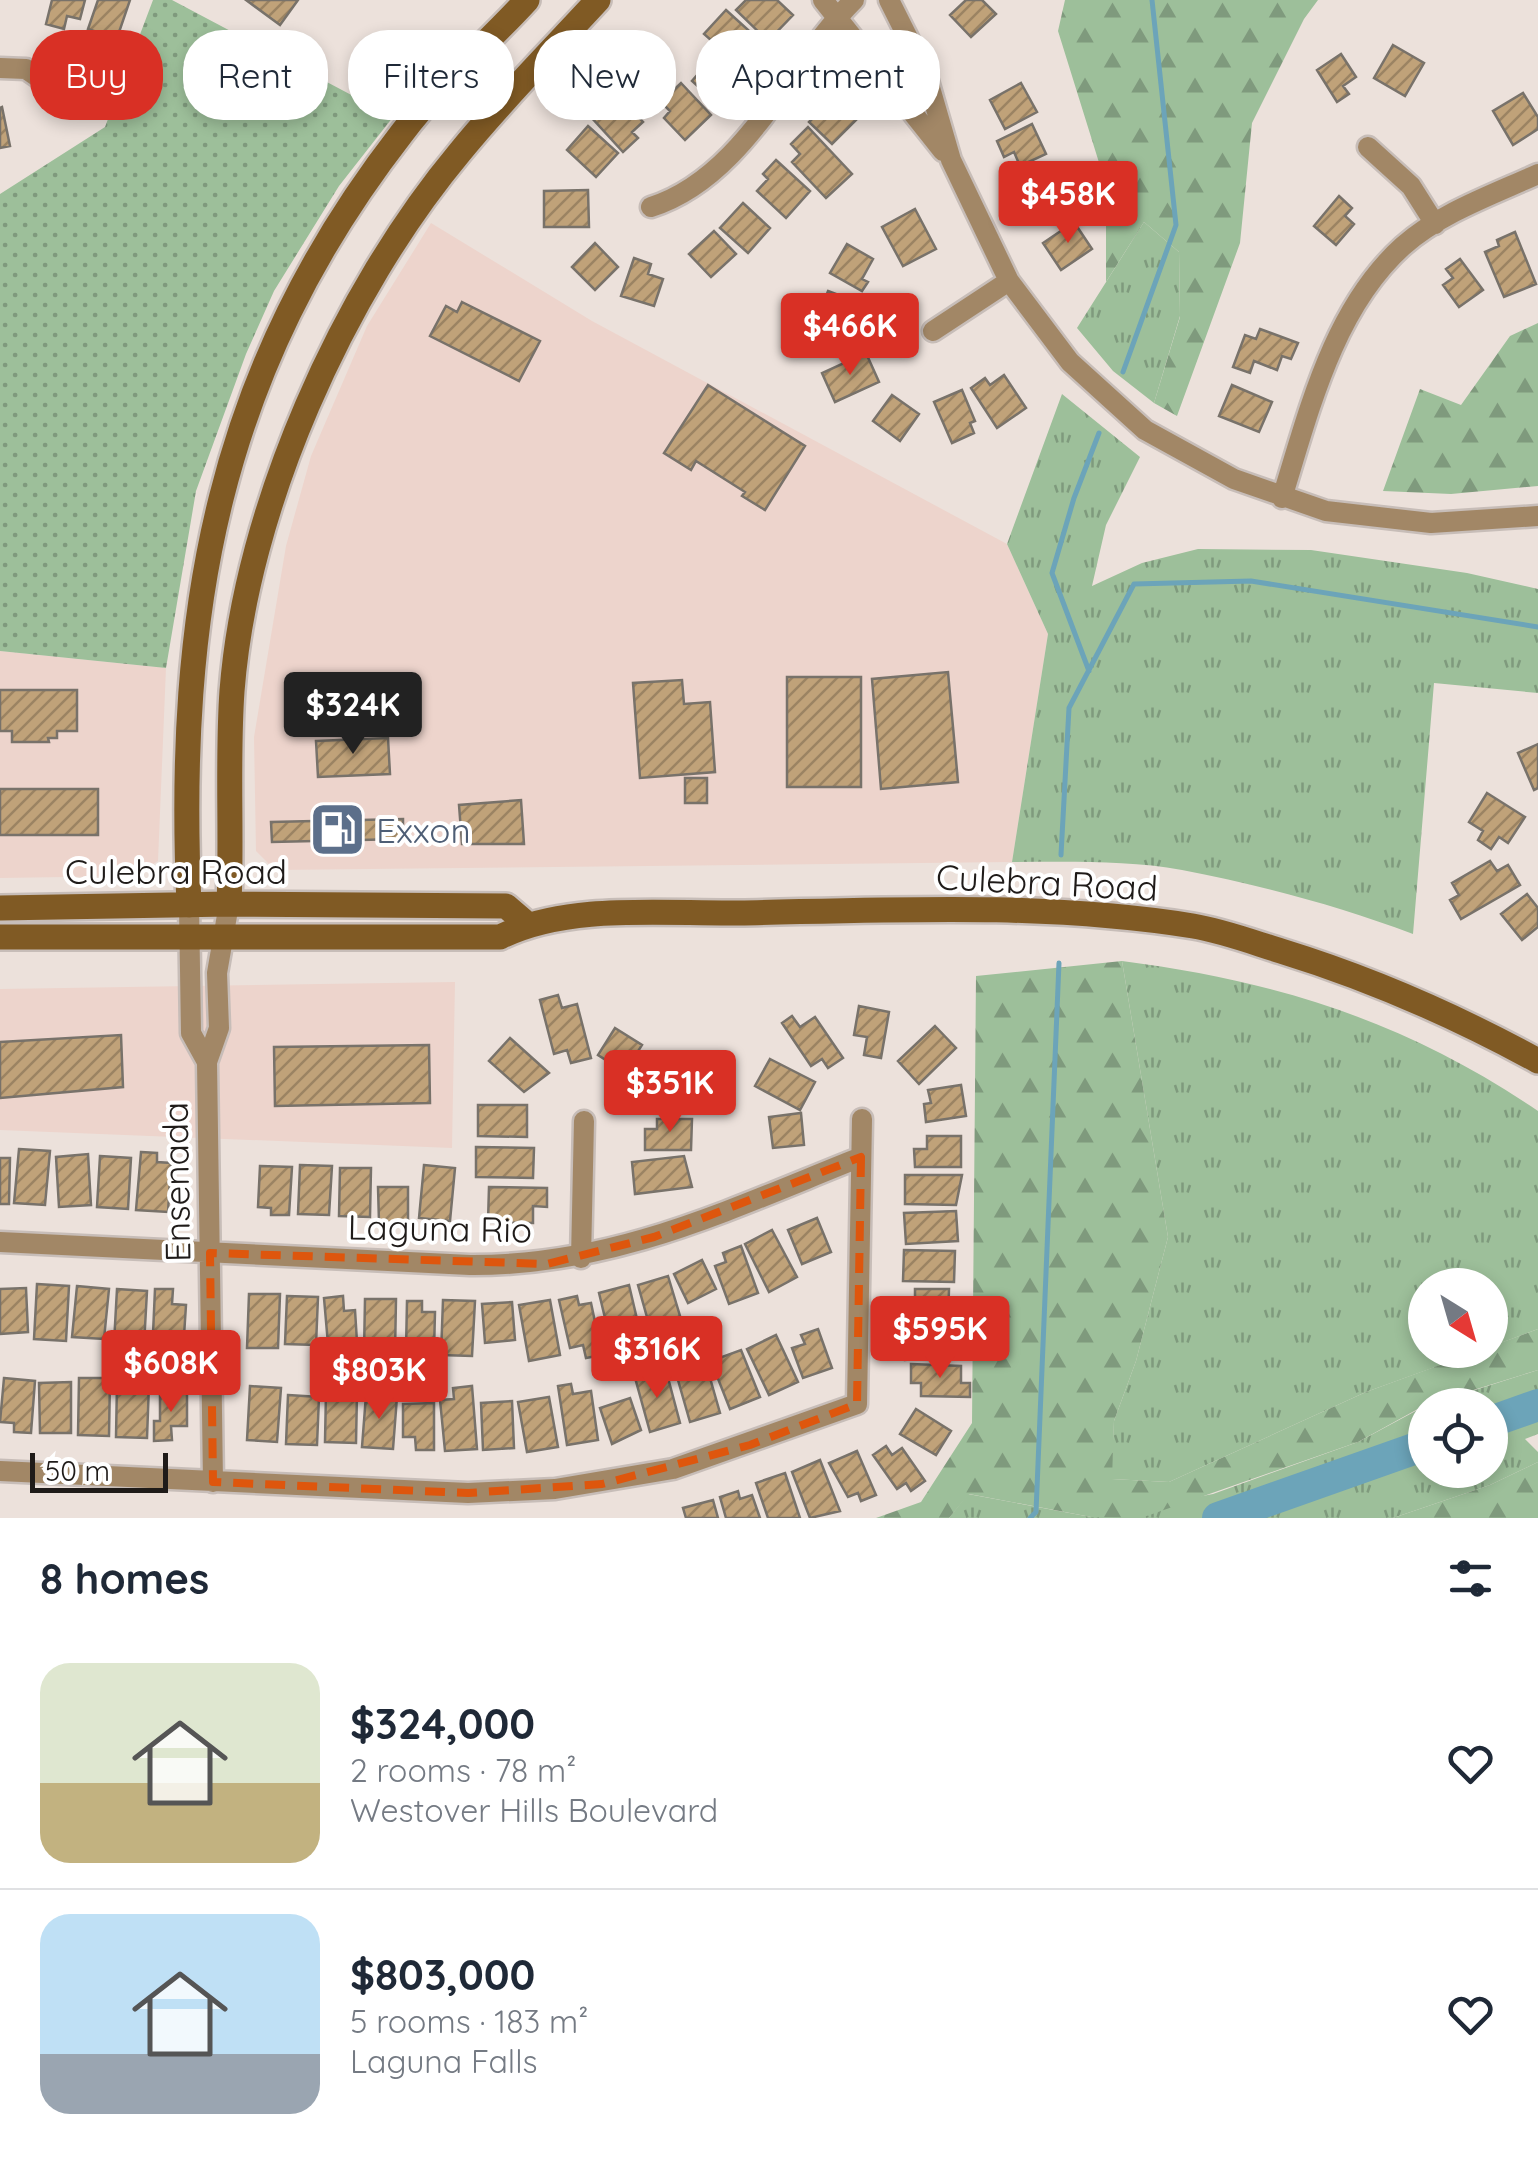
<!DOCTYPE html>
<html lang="en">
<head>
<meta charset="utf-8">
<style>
  body { margin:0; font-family:Quicksand,sans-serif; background:#f6f6f7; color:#1f2937; height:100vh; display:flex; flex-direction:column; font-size:38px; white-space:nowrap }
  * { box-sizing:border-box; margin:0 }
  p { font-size:32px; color:#747a83 }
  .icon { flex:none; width:55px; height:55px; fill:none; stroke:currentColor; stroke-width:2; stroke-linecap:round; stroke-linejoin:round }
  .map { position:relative; height:1518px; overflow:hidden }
  .panel { display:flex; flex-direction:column; background:#fff; flex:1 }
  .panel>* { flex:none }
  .guide { position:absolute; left:30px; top:30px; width:1000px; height:90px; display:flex; gap:20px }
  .needle { width:65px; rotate:143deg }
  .tools { position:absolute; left:1408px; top:1268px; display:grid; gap:20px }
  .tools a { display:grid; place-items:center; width:100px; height:100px; border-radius:50%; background:#fff; box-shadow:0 5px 15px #0003; font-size:50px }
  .scale { position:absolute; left:30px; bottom:25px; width:138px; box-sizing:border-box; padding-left:10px; border:5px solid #1f1b19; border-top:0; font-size:28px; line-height:35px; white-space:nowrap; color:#1f1b19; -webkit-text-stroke:8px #fff; paint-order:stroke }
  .price { position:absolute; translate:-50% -85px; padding:0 22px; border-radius:10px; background:#d93025; color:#fff; font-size:32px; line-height:65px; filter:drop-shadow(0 2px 5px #0008) }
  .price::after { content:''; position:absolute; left:50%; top:60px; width:30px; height:22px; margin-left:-15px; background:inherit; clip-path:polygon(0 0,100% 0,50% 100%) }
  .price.current { background:#222; color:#fff }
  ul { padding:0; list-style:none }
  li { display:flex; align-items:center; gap:30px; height:250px; padding:0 40px }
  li+li { border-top:2px solid #e0e1e3 }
  li span { display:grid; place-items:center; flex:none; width:280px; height:200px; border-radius:30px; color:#555 }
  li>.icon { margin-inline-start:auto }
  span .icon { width:120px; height:120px; fill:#fffc; stroke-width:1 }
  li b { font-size:42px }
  h2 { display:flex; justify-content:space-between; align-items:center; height:120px; padding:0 40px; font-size:42px }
  .chip { padding:0 35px; border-radius:40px; background:#fff; box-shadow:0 5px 15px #0003; font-size:35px; line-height:90px }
  .chip.current { background:#d93025; color:#fff }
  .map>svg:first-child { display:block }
  .commercial { fill:#edd4cc }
  .grass { fill:url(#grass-tufts) }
  .forest { fill:url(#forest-firs) }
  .park { fill:url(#park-dots) }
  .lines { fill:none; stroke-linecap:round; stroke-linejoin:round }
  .stream { stroke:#6ca4b9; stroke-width:5 }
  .river { stroke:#6ca4b9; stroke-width:32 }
  .building { fill:url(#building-hatch); stroke:#78726a; stroke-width:2.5 }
  .street-casing { stroke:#c7bdb8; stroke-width:25 }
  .secondary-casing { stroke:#c7bdb8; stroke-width:30 }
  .street { stroke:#a28766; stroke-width:20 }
  .secondary { stroke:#805a24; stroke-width:25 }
  .marked { fill:none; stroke:#de560d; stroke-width:8; stroke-dasharray:20 12; stroke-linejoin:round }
  .labels { text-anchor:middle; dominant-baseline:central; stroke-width:8; stroke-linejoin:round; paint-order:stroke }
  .service-label { font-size:35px; fill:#4e5e75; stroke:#fff; text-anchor:start }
  .street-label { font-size:35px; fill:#1f1b19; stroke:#fff }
</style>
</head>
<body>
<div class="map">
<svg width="1538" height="1518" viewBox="0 0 1538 1518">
  <defs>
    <pattern id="grass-tufts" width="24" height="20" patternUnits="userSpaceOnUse" patternTransform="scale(2.5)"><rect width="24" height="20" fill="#9dbf9a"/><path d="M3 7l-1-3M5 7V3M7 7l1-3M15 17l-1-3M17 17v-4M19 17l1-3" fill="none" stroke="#7f9a7d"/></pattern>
    <pattern id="forest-firs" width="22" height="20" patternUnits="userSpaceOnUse" patternTransform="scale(2.5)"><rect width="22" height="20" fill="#9dbf9a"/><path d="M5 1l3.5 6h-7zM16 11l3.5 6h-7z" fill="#7f9a7d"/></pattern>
    <pattern id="park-dots" width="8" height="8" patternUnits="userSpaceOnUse" patternTransform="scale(2.5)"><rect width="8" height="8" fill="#9dbf9a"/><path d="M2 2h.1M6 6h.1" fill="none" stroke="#7f9a7d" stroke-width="1.8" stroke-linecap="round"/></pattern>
    <pattern id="building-hatch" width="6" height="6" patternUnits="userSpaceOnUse" patternTransform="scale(2.5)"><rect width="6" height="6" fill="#c0a279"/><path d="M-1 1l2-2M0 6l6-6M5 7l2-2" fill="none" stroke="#9b8362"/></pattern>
  </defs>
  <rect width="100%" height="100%" fill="#ece1db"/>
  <!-- commercial -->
  <path class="commercial" d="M431,223L592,321L1007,544L1048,634L1012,862L275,870L256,851L254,737L286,546L311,456L367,326Z
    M0,651L166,668L158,861L133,876L0,878Z
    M455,982L452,1148L0,1130V989Z"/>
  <!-- grass -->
  <path class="grass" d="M1144,222L1179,252L1180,316L1154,403L1113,371L1077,328Z
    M1062,394L1140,457L1106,525L1092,586L1142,563L1198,549L1311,550L1467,573L1538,589V693L1434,683L1413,934C1339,906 1260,885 1182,870C1126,860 1068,862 1012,862L1048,634L1007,544Z
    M1122,961C1278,981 1407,1022 1538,1111V1329L1490,1347V1285H1425V1350H1482L1366,1392L1169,1482L1111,1479L1114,1421L1136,1361L1168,1237Z
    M1538,1370V1434L1525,1439L1538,1452V1462L1490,1485L1393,1518H949L968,1494L1091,1517L1213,1494L1358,1442L1425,1406V1470H1490V1405H1428Z"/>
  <!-- forest -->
  <path class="forest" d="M1065,0H1318L1304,19L1252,123L1240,243L1177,416L1154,403L1180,317L1179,252L1144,222L1106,282V185L1058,31Z
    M1538,323V486L1451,494L1383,491L1420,389L1461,405L1510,336Z
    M1122,961L1168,1237L1136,1361L1114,1421L1112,1479L1169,1482L1366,1392L1538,1329V1370L1425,1405L1358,1442L1141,1518L1091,1517L969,1494L949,1518H876L921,1502L972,1423L976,976Z
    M1538,1462V1518H1393L1490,1485Z"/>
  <!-- park -->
  <path class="park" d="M153,0H172L393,117L339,186L274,291L246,354L196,491L166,668L0,651V194L105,127Z"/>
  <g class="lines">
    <!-- stream -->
    <path class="stream" d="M1123,372L1176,225L1152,0
      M1089,671L1052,573L1074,498L1099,433
      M1061,855L1069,708L1134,584L1251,581L1538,627
      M1030,1518L1036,1512L1059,963"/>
    <!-- river -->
    <path class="river" d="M1490,1422L1538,1405
      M1218,1518L1425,1445"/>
  </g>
  <!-- building -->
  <path class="building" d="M52,0H85L80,19L67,16L64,29L46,24Z
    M98,0H130L114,47L98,42L100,33L88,29Z
    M246,0H298L280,25Z
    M746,0H777L793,15L768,41L736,10Z
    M966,0H982L996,14L971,37L950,15Z
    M726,10L768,48L751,66L744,59L739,65L704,34Z
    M1393,45L1424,63L1405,96L1374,78Z
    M1341,54L1356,77L1343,86L1349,94L1337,102L1317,70Z
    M713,57L741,82L729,96L723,91L714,101L692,81Z
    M681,83L711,115L685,140L664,118L670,111L661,102Z
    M1021,83L1037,112L1005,129L990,100Z
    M616,93L643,122L632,132L638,138L623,152L591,117Z
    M1523,93L1538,117V129L1513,145L1493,111Z
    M833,98L856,120L832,144L809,122Z
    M2,107L10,146L0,148V108Z
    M1032,124L1046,154L1020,166L1014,152L1004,157L997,141Z
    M588,126L618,153L596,177L567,150Z
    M808,127L852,174L826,198L792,162L800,154L791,144Z
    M776,160L810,191L786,218L757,191L768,179L763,174Z
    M1051,169L1062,195L1028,210L1016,185Z
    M588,190L589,227H544V191Z
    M1339,196L1352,208L1345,216L1354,224L1336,245L1314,226Z
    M743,203L770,228L748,253L720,228Z
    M915,209L936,249L903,266L882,227Z
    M1074,222L1092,249L1061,270L1043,243Z
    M714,231L736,254L711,277L689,254Z
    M1515,232L1536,284L1504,297L1485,252L1499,246L1497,240Z
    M595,243L618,267L595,290L572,267Z
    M847,244L873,259L862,279L868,282L862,291L830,273Z
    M634,258L651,264L648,274L663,279L654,306L621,296Z
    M1460,259L1483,290L1459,307L1443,285L1453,278L1446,269Z
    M828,291L870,307L852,339L815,325Z
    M462,302L540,341L519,381L430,336L446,306L457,312Z
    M1260,329L1298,343L1291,359L1282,356L1277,370L1254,361L1250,373L1233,367L1245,335L1256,339Z
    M866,353L879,382L835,402L822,373Z
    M1004,375L1026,408L997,428L971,388L985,378L990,385Z
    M708,385L805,446L765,510L742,496L745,492L696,461L691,470L664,453Z
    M1232,385L1272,402L1259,432L1219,416Z
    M962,390L975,421L970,423L974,433L952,443L934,402Z
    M892,395L919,414L900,441L873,421Z
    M948,672L958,782L881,789L872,679Z
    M787,677H861V787H787Z
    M682,680L684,704L710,702L715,772L640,778L633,683Z
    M0,690H77V731H57V738H48L49,742H12V731H0Z
    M388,738L390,774L318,777L316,741Z
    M1538,744V788L1534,790L1518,753Z
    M685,778H707V803H685Z
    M0,789H98V835H0Z
    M1487,793L1525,817L1508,843L1499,837L1491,849L1478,840L1483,831L1469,822Z
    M521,800L524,844H462L459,805Z
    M403,819V839L272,842L271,822Z
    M1490,861L1497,871L1508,865L1520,885L1461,919L1450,900L1459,895L1452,883Z
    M1527,894L1538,908V927L1522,940L1501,914Z
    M558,995L562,1008L577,1004L591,1058L571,1063L567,1050L554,1054L540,1000Z
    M859,1006L889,1012L881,1058L864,1055L867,1037L854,1035Z
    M792,1016L800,1027L815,1017L843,1058L828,1068L822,1059L811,1066L782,1023Z
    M935,1026L956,1048L919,1084L898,1061Z
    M615,1028L642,1045L625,1072L598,1055Z
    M121,1035L123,1087L0,1098V1042Z
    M510,1038L549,1073L524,1092L489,1061Z
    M429,1045L430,1103L275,1106L274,1047Z
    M684,1057L696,1086L646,1106L635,1077Z
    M770,1059L815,1082L800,1110L755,1086Z
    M961,1085L966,1116L926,1122L924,1104L931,1103L928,1090Z
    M478,1105H527V1137L478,1136Z
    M801,1113L804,1145L773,1148L769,1117Z
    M657,1119H692L691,1150H645V1129H657Z
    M927,1136H961V1167H915L914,1149H927Z
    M476,1147L534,1148L533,1178L476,1177Z
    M19,1149L50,1151L45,1205L14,1203Z
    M141,1152L157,1153V1162L171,1163L168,1212L136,1210Z
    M88,1154L91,1205L59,1207L56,1157Z
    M100,1156L131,1158L128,1209L97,1207Z
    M684,1156L692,1187L635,1194L632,1162Z
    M0,1158H10L9,1204H0Z
    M300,1165L332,1166L329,1215L298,1214Z
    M424,1165L455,1168L450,1221L419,1218Z
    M260,1166L292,1167L289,1215H271V1208L258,1207Z
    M340,1168H371L370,1217L339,1216Z
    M905,1175H962L956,1205L905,1204Z
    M378,1187H408V1222H379Z
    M489,1187L547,1188V1207L533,1206V1223L488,1222Z
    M956,1211L958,1241L906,1244L904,1213Z
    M817,1218L831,1252L802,1264L788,1230Z
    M772,1230L797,1277L769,1292L745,1244Z
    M741,1246L758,1293L729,1304L715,1266L726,1262L723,1253Z
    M904,1250L955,1251L954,1282L903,1281Z
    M702,1260L716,1289L688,1303L674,1274Z
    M668,1276L683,1326L652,1335L638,1285Z
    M37,1284L69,1286L66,1341L34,1339Z
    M629,1285L641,1336L611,1343L599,1293Z
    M77,1286L109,1289L104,1339L72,1337Z
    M26,1288L28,1332L0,1334V1289Z
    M117,1289L147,1291L144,1345L114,1343Z
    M155,1289H173L172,1304L186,1305L184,1336L153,1334Z
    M915,1289H949L948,1320H903V1302H915Z
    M249,1294H280L278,1348H247Z
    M287,1296L318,1297L316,1345L285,1344Z
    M343,1296L344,1311L355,1310L357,1342L328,1344L324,1298Z
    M577,1296L579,1305L591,1303L602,1355L586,1358L583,1345L570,1348L559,1300Z
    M365,1299H396L395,1353L364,1352Z
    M443,1300L475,1301L472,1356L441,1355Z
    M550,1300L560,1355L529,1361L519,1305Z
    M407,1301H422V1312H435L434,1351L406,1350Z
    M512,1302L515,1340L485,1343L482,1304Z
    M956,1328L958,1356L905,1360L903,1331Z
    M818,1329L832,1368L803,1378L792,1348L805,1344L801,1335Z
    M776,1335L798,1382L769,1395L747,1349Z
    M741,1350L760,1397L730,1409L711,1361Z
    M706,1364L720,1413L690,1422L676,1373Z
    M911,1364L961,1366V1383H970V1397L921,1396V1383H911Z
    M647,1370L649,1379L667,1374L680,1423L650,1432L634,1374Z
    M4,1378L35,1381L31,1433L14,1432V1423L0,1422Z
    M79,1378H110L109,1436L78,1435Z
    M71,1382V1433H40L39,1383Z
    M117,1383L149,1384L147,1438L116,1437Z
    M571,1384L573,1394L591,1391L598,1440L567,1445L558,1386Z
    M250,1386L281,1388L277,1442L247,1440Z
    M472,1386L477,1449L445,1451L440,1400L454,1399L453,1388Z
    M326,1392L357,1393L356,1443L325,1442Z
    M187,1393V1426H171L172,1440L154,1441V1421H160V1394Z
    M288,1395L319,1397L317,1445L286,1444Z
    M366,1395L397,1397L393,1449L362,1447Z
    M549,1397L558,1447L527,1452L518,1402Z
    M630,1398L641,1430L612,1444L600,1408Z
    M512,1401L514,1448L483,1450L481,1403Z
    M434,1403V1450H416L415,1437H403V1404Z
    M916,1409L951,1431L936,1455L900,1434Z
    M886,1446L892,1455L902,1448L925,1481L911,1491L906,1483L897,1489L873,1455Z
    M857,1451L876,1495L861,1501L858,1493L848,1497L829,1463Z
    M820,1460L840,1511L810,1518L792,1472Z
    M785,1473L800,1518H768L756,1483Z
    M738,1491L740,1499L752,1495L760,1518H726L720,1497Z
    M713,1500L718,1518H686L683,1508Z"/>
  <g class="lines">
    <defs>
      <path id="street" d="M823,0L943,151
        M889,0L926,74L951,160L1009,281L1070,362L1145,430L1234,479L1326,511L1431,523L1538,516
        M0,68L26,69L68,98
        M1368,147L1411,186L1435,224
        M651,207C745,177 788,66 854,0
        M933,331L1009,281
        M1282,498C1309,411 1333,309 1403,246C1440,213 1494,194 1538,174
        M189,905L191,1033L207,1062
        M0,1242L470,1265C615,1266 730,1209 861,1157
        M581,1258L584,1121
        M0,1471L468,1493L555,1489L673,1469L857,1404L862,1119
        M213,1482L207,1062L219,1028L217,973L229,904"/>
      <path id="secondary" d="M229,904C232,833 227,762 232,691C246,508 343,292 460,152C503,99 552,50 598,0
        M189,905C176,611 217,371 402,133C439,84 486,45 527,0
        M0,908L229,904L506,906L527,924
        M0,937H500C568,903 663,914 739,913C890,910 1043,902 1193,926C1223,931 1252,942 1281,951C1372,979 1454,1015 1538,1061"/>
    </defs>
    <!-- street casing -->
    <use href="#street" class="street-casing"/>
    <!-- secondary casing -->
    <use href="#secondary" class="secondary-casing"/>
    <!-- street -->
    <use href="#street" class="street"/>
    <!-- secondary -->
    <use href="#secondary" class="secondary"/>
  </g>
  <!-- marked area -->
  <path class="marked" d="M861,1157L857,1404L750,1445L602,1484L468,1493L213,1482L210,1253L547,1264L654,1237Z"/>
  <!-- icons -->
  <defs>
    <symbol id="fuel-square" viewBox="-11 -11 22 22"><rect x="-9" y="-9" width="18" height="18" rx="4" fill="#5c6f8a" stroke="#fff"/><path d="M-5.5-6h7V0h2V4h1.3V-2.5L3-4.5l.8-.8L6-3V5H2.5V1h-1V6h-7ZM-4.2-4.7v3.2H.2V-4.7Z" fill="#fff"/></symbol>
  </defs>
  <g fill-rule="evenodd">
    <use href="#fuel-square" x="306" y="798" width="63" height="63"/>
  </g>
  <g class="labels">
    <!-- service labels -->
    <g class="service-label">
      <text x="376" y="830">Exxon</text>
    </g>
    <!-- street labels -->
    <g class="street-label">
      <text x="176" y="871">Culebra Road</text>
      <text transform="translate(1047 882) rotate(3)">Culebra Road</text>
      <text transform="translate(176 1182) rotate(-91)">Ensenada</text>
      <text transform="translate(440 1228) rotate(1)">Laguna Rio</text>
    </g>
  </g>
</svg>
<div class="tools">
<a><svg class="needle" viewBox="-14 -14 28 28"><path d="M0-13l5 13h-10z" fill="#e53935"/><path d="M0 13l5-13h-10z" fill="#747a83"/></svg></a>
<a><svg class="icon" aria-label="locate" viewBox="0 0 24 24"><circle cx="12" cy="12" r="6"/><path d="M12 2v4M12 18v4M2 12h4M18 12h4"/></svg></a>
</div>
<div class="scale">50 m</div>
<b class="price" style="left:1068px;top:246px">$458K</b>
<b class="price" style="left:850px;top:378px">$466K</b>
<b class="price current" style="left:353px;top:757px">$324K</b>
<b class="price" style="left:670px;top:1135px">$351K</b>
<b class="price" style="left:940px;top:1381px">$595K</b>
<b class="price" style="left:657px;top:1401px">$316K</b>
<b class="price" style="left:171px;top:1415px">$608K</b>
<b class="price" style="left:379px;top:1422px">$803K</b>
<div class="guide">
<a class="chip current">Buy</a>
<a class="chip">Rent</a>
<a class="chip">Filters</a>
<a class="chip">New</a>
<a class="chip">Apartment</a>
</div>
</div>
<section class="panel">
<h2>8 homes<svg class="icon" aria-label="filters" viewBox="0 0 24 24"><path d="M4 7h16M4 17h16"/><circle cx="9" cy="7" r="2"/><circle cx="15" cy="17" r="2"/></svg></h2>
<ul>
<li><span style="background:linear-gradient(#dfe7d0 60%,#c2b280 0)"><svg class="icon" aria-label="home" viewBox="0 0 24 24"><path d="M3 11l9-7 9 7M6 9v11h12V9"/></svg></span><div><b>$324,000</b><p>2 rooms · 78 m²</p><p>Westover Hills Boulevard</p></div><svg class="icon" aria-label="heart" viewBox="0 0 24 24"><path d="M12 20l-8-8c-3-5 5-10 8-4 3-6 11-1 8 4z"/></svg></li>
<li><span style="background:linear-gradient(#bfe0f5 70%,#9aa5b1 0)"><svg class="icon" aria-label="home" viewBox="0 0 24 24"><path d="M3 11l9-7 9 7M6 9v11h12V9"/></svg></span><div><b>$803,000</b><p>5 rooms · 183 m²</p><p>Laguna Falls</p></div><svg class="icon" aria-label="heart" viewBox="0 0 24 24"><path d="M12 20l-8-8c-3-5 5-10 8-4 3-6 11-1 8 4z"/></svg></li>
</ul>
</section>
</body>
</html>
